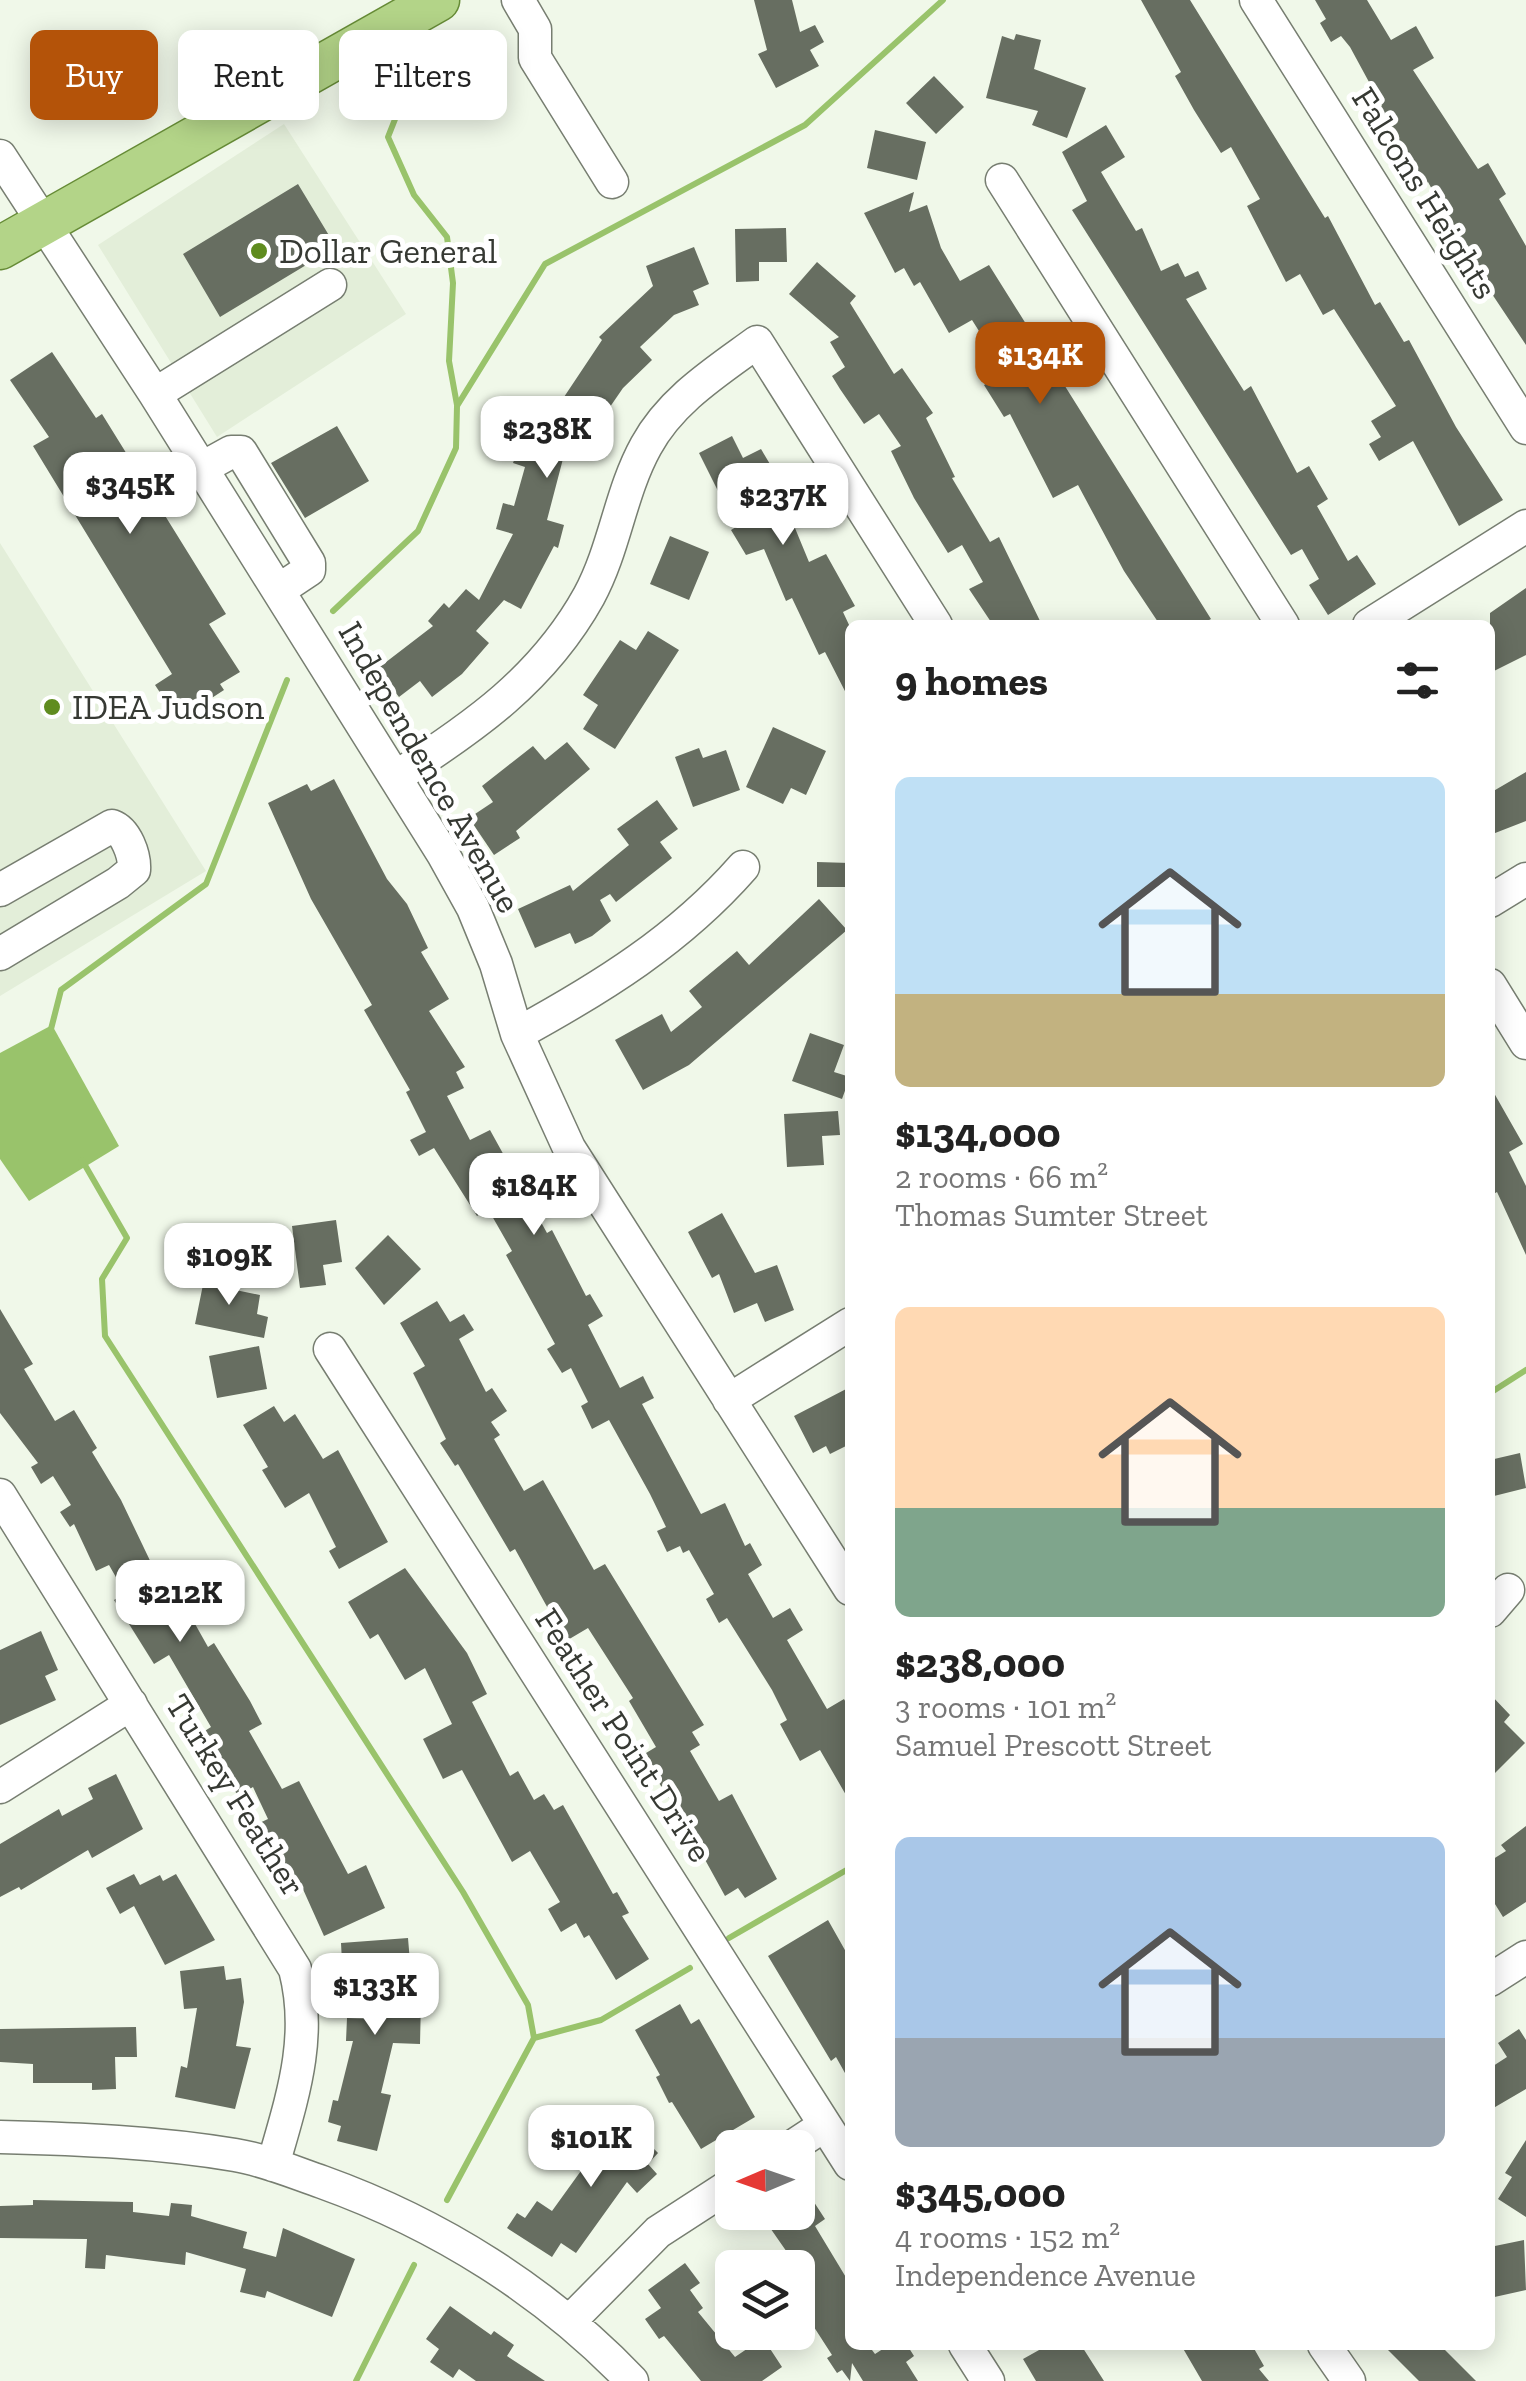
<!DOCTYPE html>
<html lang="en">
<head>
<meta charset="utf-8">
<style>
  body { margin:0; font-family:"Zilla Slab",serif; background:#f2f2f2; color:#222; height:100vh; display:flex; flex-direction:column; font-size:38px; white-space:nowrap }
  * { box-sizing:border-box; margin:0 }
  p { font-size:32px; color:#767676 }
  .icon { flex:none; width:55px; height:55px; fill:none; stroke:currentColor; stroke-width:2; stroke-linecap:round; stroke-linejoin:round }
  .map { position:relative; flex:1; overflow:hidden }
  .details { position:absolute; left:845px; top:620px; width:650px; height:1730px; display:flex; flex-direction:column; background:#fff; border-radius:15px; box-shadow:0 5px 25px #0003 }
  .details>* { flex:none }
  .hud { position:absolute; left:30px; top:30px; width:665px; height:90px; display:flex; gap:20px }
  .needle { width:65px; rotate:268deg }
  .controls { position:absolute; left:715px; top:2130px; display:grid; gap:20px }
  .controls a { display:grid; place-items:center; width:100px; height:100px; border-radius:15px; background:#fff; box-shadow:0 5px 25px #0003; font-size:50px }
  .price { position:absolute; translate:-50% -85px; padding:0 22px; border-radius:20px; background:#fff; color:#222; font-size:32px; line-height:65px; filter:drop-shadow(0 2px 5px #0008) }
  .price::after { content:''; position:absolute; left:50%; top:60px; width:30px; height:22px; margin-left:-15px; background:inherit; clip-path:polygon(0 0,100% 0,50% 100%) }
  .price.on { background:#b45309; color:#fff }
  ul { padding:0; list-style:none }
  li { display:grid; align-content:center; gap:20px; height:530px; padding:0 50px }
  li span { display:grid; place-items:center; height:310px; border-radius:15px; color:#555 }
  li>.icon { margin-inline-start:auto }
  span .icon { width:180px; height:180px; fill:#fffc; stroke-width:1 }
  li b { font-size:42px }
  h2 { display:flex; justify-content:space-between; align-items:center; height:120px; padding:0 50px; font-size:42px }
  .pill { padding:0 35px; border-radius:15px; background:#fff; box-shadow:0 5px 25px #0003; font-size:35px; line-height:90px }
  .pill.on { background:#b45309; color:#fff }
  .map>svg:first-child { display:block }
  .built { fill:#e3eed9 }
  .water { fill:#99c36b }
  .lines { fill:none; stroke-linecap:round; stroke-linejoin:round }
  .stream { stroke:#99c36b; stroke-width:6 }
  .building { fill:#676e61 }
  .minor-casing { stroke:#777e71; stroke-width:35 }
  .major-casing { stroke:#668b36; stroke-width:45 }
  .minor { stroke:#fff; stroke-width:32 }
  .major { stroke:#b3d488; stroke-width:42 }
  .poi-dot { fill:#5f8c1f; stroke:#fff; stroke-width:4 }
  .labels { text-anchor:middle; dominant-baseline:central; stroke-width:10; stroke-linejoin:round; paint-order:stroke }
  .street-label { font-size:35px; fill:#363933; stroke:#fff }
  .poi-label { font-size:35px; fill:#363933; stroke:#fff; text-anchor:start }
</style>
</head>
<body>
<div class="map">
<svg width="1526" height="2381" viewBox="0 0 1526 2381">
  <rect width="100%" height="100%" fill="#f0f8e9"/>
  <!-- built -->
  <path class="built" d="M284,124L406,314L217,437L98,245Z
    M0,543L206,871L0,996Z"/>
  <!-- water -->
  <path class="water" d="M52,1025L119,1146L29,1201L0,1159V1053Z"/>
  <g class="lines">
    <!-- stream -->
    <path class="stream" d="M416,66L388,137L414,195L447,237L453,283L449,361L457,405
      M333,611L418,531L456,448L457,406L545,264L805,125L943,0
      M50,1033L61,990L206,884L287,680
      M82,1160L127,1238L102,1279L105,1336L463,1892L528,2005L534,2038L447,2200
      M1490,1393L1526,1370
      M729,1938L850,1868
      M534,2038L601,2020L690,1968
      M356,2381L414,2265"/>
  </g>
  <!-- building -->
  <path class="building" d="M754,0H792L800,32L815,25L824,42L810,50L819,66L776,88L758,54L767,50Z
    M1141,0H1190L1325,218L1328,216L1375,305L1380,302L1404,342L1409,340L1456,427L1503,500L1459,526L1413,441L1379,461L1369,444L1381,437L1371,421L1396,406L1334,309L1323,315L1300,274L1286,282L1247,206L1260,199L1231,147L1221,153L1194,110L1175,76L1181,72Z
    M1315,0H1367L1391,40L1416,26L1434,58L1413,70L1478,169L1488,163L1506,194L1499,199L1526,246V345L1480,276L1428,182L1425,184L1377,109L1382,106L1350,47L1341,36L1331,42L1320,23L1326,19Z
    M1016,34L1041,40L1034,69L1086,88L1067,138L1032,125L1038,111L986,98L1002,36L1014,40Z
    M934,76L964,107L936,134L906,103Z
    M1106,125L1125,157L1101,172L1136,231L1142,228L1161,271L1178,263L1185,277L1198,271L1207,289L1186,299L1244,391L1251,386L1297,473L1309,466L1328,499L1317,506L1348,561L1357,555L1376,584L1328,615L1309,585L1319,579L1302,549L1291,555L1072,210L1087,201L1062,152Z
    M875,130L926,142L917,180L867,168Z
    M298,184L336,247L220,317L183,254Z
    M914,192L909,212L927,205L941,248L960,281L989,265L1211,619L1200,625H1160L1124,571L1078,485L1053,498L1010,414L1004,417L984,385L1005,372L972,320L949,333L920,282L914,286L904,268L895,273L864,213Z
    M786,228L787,262H759V281L736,282L735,229Z
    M694,247L709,284L693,291L699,305L674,315L640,347L652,360L623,388L590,436L582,461L564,455L547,520L564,525L558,548L554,546L521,609L504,600L476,631L489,643L462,674L432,697L420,681L399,697L377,669L433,626L428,621L444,603L449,608L466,589L479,600L513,534L496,529L503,503L514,506L525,467L513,463L522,439L531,442L539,418L548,421L602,340L599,337L653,286L646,266Z
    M817,262L856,296L850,303L894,374L902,368L933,413L926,418L955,477L952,478L990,542L999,537L1042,625H993L969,589L983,582L962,545L948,553L914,498L891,451L901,446L879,414L864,424L840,389L832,376L845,367L830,342L839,337L789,294Z
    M52,352L96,418L102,414L226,614L209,624L240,672L220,684L224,690L178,720L155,685L172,674L33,446L49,437L10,380Z
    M337,426L369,481L305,518L271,463Z
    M732,436L743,458L761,449L798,511L790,516L809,562L826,554L855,606L843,612L850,627V701L825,652L819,655L792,598L786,601L764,549L746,555L731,530L736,527L699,453Z
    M670,536L709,552L689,600L650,584Z
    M1526,588V655L1490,673V613Z
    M648,631L679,650L615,749L583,729L598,705L583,695L620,640L636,650Z
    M773,727L826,751L806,795L791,788L783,804L746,787Z
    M567,742L590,769L516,831L520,838L494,855L469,818L493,802L482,786L533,746L545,760Z
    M699,748L703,758L726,750L740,790L693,807L675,757Z
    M1526,772V821L1490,835V793Z
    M334,779L387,879L407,904L428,948L421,952L449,999L429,1011L465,1067L456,1072L464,1088L447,1096L470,1140L490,1130L547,1233L552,1230L586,1296L590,1294L603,1316L588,1325L620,1388L643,1376L654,1398L642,1404L701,1514L725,1503L745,1546L750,1543L762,1565L748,1574L773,1618L790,1608L803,1630L787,1640L827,1709L844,1699L850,1710V1802L820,1750L800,1761L780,1724L787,1720L772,1690L727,1618L719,1623L706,1599L714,1594L689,1550L683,1553L680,1546L667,1552L657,1531L666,1527L650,1494L609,1420L592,1429L581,1406L588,1402L571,1368L562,1373L547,1349L555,1344L506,1255L512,1251L488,1209L477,1216L434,1148L419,1156L410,1140L426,1132L406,1092L410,1090L364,1010L372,1005L311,899L268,803L307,784L311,791Z
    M657,800L678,829L660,842L672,858L616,902L610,894L600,900L611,921L592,936L575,944L570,933L535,948L518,909L570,885L573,891L629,845L617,829Z
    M817,862L850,863V887H817Z
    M819,899L847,930L689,1065L643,1090L615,1040L662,1014L671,1032L702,1007L689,991L737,951L749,965Z
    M810,1033L844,1045L834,1072L850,1077L842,1099L792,1081Z
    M1490,1086L1523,1144L1509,1152L1526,1186V1255L1497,1192L1490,1196Z
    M838,1111L840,1135L822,1136L824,1165L787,1167L784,1114Z
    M722,1213L755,1273L777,1265L794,1310L765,1322L757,1303L734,1313L719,1274L712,1278L688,1232Z
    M336,1220L342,1262L323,1265L326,1285L300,1288L292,1226Z
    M388,1235L421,1269L384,1305L355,1268Z
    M206,1270L224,1274L221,1287L260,1295L257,1314L268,1317L264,1338L195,1324Z
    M437,1301L450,1322L464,1314L474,1330L459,1339L486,1392L492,1388L507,1411L491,1422L500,1435L494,1439L524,1491L543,1480L594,1570L605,1564L704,1725L692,1732L700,1745L690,1751L719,1801L732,1794L777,1879L745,1898L738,1888L725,1896L681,1816L641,1756L656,1747L629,1701L633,1698L588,1628L566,1641L515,1549L510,1552L458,1464L455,1466L440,1443L446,1439L413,1373L425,1366L400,1323Z
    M0,1309L33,1364L24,1369L55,1421L74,1410L97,1448L92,1452L121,1500L155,1571L163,1567L208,1647L214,1643L250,1701L262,1724L249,1731L282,1789L299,1781L348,1874L366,1865L385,1908L324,1936L302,1887L297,1890L255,1825L268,1819L253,1787L238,1796L200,1734L211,1727L169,1655L154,1664L114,1600L125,1593L109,1565L96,1571L74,1524L70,1527L60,1512L71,1505L53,1476L41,1484L31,1467L38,1463L0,1413Z
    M259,1346L267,1389L217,1398L209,1356Z
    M850,1387V1444L830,1454L826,1446L813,1453L794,1416Z
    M274,1406L284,1422L295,1414L323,1459L338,1450L388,1542L339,1569L329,1551L336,1547L309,1493L285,1508L262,1470L268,1467L243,1425Z
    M1520,1453L1526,1488L1490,1497V1460Z
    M405,1568L467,1653L487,1694L472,1702L510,1776L518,1771L534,1800L544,1794L554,1810L563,1805L613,1894L617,1892L629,1913L622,1916L649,1959L616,1980L589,1935L584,1938L576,1923L561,1932L548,1909L560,1902L530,1851L512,1862L462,1770L443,1779L423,1739L452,1724L425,1668L405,1680L378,1634L370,1639L348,1602Z
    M41,1631L58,1670L45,1676L56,1700L0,1725V1650Z
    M1490,1694L1510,1715L1504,1722L1525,1743L1490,1778Z
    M116,1774L143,1829L92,1858L88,1850L21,1890L19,1887L0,1897V1844L59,1809L62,1816L93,1799L88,1788Z
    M1526,1826V1902L1503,1917L1490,1896V1861L1506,1851L1501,1845Z
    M134,1874L140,1885L160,1875L163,1881L176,1874L215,1940L165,1965L134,1906L120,1914L106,1888Z
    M828,1920L850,1959V2082L836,2057L831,2061L768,1956Z
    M408,1938L413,1999L421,2000L420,2044L393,2043L381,2093L391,2095L377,2151L337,2141L341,2126L328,2122L333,2100L338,2101L353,2041H346L347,2018L379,2019L381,1978L343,1981L341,1943Z
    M224,1966L226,1980L241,1978L244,2002L236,2046L251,2048L235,2109L175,2097L181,2066L187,2068L197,2008L184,2009L180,1971Z
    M680,2004L691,2024L699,2019L755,2117L701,2149L672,2102L669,2103L656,2077L660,2075L635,2030Z
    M136,2027L137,2057H115L116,2089L92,2090V2083H33V2064L0,2062V2029Z
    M1519,2029L1526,2040V2089L1490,2110V2068L1507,2057L1498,2043Z
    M620,2114L658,2153L648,2164L657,2174L637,2193L627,2182L576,2253L561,2243L552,2257L507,2228L517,2213L525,2218L537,2201L552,2211L596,2150L590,2144Z
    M1526,2140V2217L1498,2199L1512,2177L1505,2173Z
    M812,2199L825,2219L815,2226L850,2284V2345H881L872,2350L875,2354L889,2345H907L914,2356L906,2362L918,2381H863L852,2363L850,2381L842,2370L837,2373L827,2358L832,2355L803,2310L811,2305L798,2286V2268L759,2212H798Z
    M33,2200L133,2202V2212L169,2216L171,2203L192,2205L191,2216L247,2232L243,2248L276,2257L283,2228L355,2259L332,2317L267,2291L265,2298L240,2292L246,2269L186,2252L185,2265L106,2255L105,2269L85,2268L87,2239L0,2238V2206L33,2205Z
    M1524,2240L1526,2290L1490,2298V2247Z
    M685,2263L700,2283L690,2290L703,2308L698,2312L735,2357L763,2338L782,2367L762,2381H701L664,2336L659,2339L645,2319L661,2308L648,2290Z
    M450,2306L491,2335L494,2331L514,2345L507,2356L545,2381H476L459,2369L453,2378L430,2362L439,2349L426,2339Z
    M1048,2345H1081L1104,2381H1036L1023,2359Z
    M1181,2345H1252L1264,2366L1259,2369L1269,2381H1202Z
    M1383,2345H1440L1476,2381H1419Z"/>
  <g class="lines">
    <defs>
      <path id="minor" d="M518,0L535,29V58L612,182
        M1256,0L1526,428
        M0,156L155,394L443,854L473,908L496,964L517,1034L569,1148L850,1589
        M1002,180L1283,625
        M155,394L330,285
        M202,468L231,452H241L309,563V570L279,590
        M1369,625L1526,526
        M396,777C474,727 543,679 589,596C615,548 620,493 646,446C671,400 716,372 757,342L936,625
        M0,890L112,826C126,831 135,855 134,870L118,883L0,954
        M1490,901L1526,879
        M1490,985L1526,1043
        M517,1034C601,988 679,940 743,867
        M330,1349L850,2164
        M729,1400L850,1324
        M0,1495L295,1969C313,2038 292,2098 273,2165
        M1490,1611L1508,1590
        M0,1787L131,1704
        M1490,1980L1526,1957
        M0,2137C79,2139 157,2142 235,2155C265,2160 293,2172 322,2182C439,2224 546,2291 632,2381
        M790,2148L825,2125
        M569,2322L658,2232L732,2184
        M965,2345L988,2381
        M1324,2345L1349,2381"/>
      <path id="major" d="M0,248L438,0"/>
    </defs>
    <!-- minor casing -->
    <use href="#minor" class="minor-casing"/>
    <!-- major casing -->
    <use href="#major" class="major-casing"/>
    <!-- minor -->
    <use href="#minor" class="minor"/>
    <!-- major -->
    <use href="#major" class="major"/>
  </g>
  <!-- markers -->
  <g class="poi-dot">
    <circle cx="259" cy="251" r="10"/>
    <circle cx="52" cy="707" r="10"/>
  </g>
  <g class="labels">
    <!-- street labels -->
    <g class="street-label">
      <text transform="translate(1425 193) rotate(58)">Falcons Heights</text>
      <text transform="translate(430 767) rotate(60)">Independence Avenue</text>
      <text transform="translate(624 1735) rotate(57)">Feather Point Drive</text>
      <text transform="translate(236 1795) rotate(58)">Turkey Feather</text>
    </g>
    <!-- poi labels -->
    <g class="poi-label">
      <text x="279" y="251">Dollar General</text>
      <text x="72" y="707">IDEA Judson</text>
    </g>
  </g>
</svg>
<div class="controls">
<a><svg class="needle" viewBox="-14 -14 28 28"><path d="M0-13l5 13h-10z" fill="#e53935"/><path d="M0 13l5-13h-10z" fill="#767676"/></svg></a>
<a><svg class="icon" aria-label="layers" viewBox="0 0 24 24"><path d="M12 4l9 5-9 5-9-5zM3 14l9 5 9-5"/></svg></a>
</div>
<b class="price on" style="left:1040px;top:407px">$134K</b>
<b class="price" style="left:547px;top:481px">$238K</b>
<b class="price" style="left:130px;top:537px">$345K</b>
<b class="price" style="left:783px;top:548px">$237K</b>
<b class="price" style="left:534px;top:1238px">$184K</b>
<b class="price" style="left:229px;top:1308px">$109K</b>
<b class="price" style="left:180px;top:1645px">$212K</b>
<b class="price" style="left:375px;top:2038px">$133K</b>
<b class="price" style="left:591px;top:2190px">$101K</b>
<div class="hud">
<a class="pill on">Buy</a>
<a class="pill">Rent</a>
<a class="pill">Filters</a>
</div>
<section class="details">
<h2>9 homes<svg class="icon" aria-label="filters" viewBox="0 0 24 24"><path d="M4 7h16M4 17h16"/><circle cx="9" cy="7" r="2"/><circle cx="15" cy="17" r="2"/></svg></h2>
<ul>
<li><span style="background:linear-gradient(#bfe0f5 70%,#c2b280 0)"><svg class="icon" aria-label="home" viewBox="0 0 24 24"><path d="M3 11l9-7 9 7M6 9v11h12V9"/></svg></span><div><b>$134,000</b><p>2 rooms · 66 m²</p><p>Thomas Sumter Street</p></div></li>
<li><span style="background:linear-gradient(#ffd9b3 65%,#7fa58c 0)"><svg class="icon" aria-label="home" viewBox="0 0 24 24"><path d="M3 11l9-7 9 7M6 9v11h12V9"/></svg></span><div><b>$238,000</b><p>3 rooms · 101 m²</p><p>Samuel Prescott Street</p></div></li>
<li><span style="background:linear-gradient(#a9c7e8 65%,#9aa5b1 0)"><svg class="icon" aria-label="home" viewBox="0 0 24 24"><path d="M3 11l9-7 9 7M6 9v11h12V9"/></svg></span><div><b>$345,000</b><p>4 rooms · 152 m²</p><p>Independence Avenue</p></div></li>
</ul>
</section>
</div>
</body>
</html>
